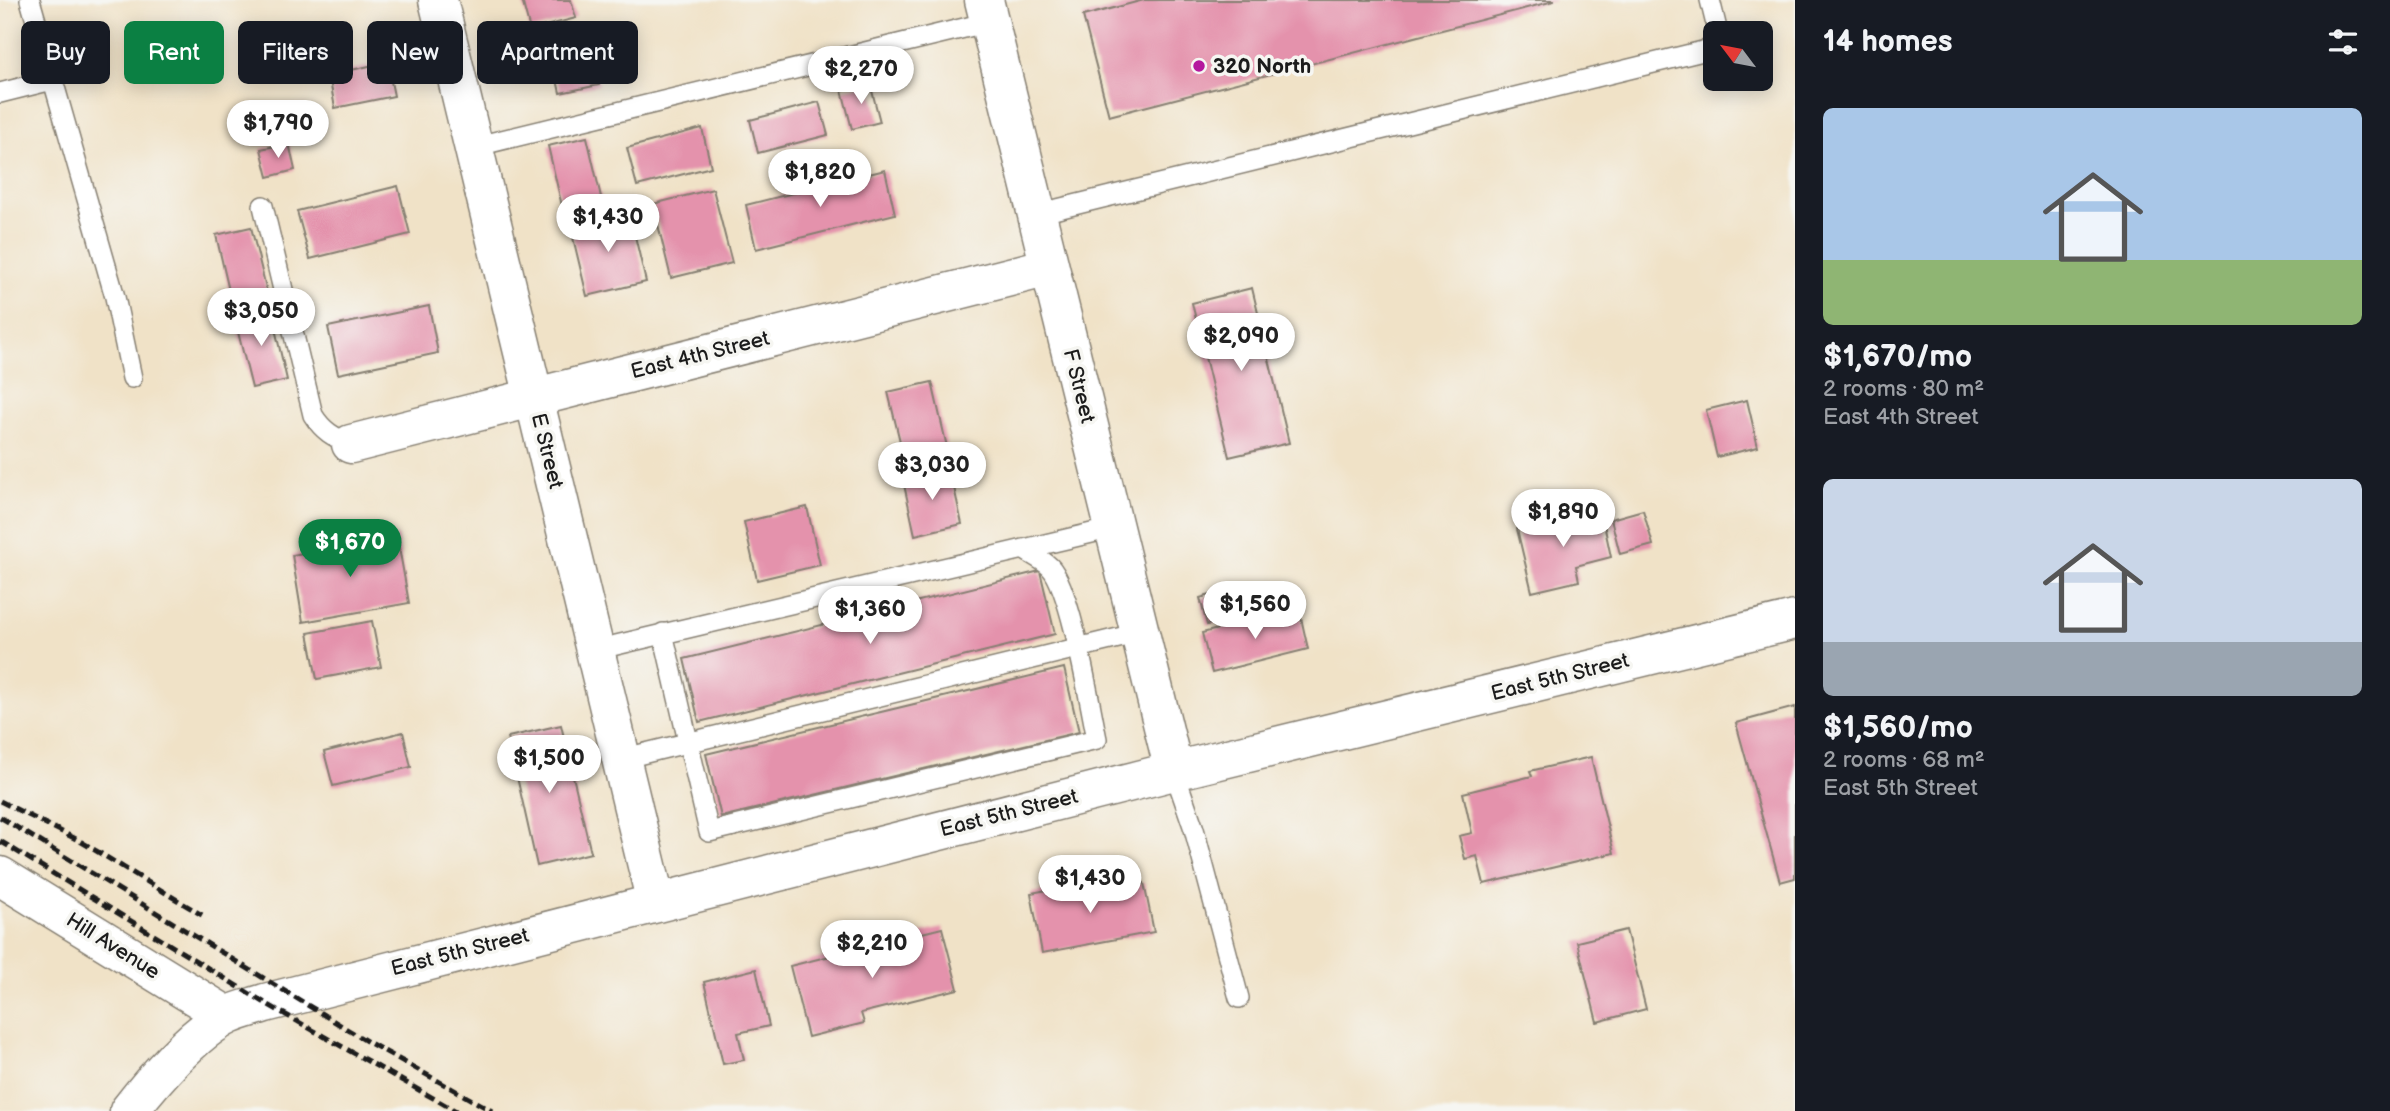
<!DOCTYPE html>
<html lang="en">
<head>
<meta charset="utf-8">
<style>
  body { margin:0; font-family:"Balsamiq Sans",sans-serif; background:#20242c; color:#f1f3f6; height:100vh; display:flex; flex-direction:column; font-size:26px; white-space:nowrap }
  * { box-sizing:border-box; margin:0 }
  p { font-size:23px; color:#9ea1a6 }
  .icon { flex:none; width:38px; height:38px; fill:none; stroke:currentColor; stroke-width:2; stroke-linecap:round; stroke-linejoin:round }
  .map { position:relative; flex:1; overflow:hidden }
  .side { display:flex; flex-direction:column; background:#171b24; width:595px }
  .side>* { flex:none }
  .top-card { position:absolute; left:21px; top:21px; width:665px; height:63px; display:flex; gap:14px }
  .needle { width:46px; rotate:302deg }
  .controls { position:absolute; left:1703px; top:21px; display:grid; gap:14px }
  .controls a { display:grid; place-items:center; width:70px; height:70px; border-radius:10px; background:#171b24; box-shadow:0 4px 18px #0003; font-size:35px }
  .price { position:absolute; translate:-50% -60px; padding:0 16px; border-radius:24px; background:#fff; color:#222; font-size:23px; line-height:46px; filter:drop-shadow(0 2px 4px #0008) }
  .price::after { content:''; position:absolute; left:50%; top:42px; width:21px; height:16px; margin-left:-10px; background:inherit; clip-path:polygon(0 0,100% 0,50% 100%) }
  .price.selected { background:#0b8043; color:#fff }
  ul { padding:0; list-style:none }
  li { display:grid; align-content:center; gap:14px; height:371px; padding:0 28px }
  li span { display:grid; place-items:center; height:217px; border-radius:10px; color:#555 }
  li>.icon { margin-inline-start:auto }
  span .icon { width:126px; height:126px; fill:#fffc; stroke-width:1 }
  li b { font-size:30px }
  h2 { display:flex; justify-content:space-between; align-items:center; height:84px; padding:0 28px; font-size:30px }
  .pill { padding:0 24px; border-radius:10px; background:#171b24; box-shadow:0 4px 18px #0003; font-size:24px; line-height:63px }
  .pill.selected { background:#0b8043; color:#fff }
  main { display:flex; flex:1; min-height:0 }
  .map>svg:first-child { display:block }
  .building { fill:#e492ac }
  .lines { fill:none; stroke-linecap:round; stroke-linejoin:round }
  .lane-casing { stroke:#867f72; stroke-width:22 }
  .street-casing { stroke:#867f72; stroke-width:41 }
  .lane { stroke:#fff; stroke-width:19 }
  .street { stroke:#fff; stroke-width:38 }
  .rail { stroke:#1c1c1c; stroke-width:5; stroke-dasharray:10 5; stroke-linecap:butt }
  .poi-dot { fill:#b5179e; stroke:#f6f6f2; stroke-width:2.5 }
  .labels { text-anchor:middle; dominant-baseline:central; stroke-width:7; stroke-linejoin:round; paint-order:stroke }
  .poi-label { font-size:21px; font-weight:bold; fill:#1c1c1c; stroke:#f6f6f2; text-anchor:start }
  .street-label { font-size:21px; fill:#1c1c1c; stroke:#f6f6f2 }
</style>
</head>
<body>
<main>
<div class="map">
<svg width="1795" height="1111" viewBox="0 0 1795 1111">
  <rect width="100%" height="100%" fill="#f6f6f2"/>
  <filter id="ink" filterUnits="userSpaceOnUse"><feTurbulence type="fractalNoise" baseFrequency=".0143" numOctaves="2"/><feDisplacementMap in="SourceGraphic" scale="14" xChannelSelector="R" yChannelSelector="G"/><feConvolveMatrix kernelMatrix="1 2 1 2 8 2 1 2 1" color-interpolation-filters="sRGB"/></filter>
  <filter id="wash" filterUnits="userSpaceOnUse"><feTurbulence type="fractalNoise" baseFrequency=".00686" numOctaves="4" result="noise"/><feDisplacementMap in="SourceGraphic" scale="28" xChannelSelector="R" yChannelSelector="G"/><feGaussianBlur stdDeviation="1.57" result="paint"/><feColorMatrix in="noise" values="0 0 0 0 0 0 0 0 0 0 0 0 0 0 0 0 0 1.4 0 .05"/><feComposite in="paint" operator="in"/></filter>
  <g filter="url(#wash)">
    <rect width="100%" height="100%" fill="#f0e2c7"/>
    <g id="blocks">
      <!-- building -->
      <path class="building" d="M522,0H571L576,18L530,30Z
        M1144,0H1554V1L1109,116L1083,16Z
        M589,39L599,85L560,93L550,48Z
        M387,62L394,96L335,108L329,75Z
        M870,83L880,122L852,129L842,90Z
        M819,102L828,135L758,153L750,120Z
        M702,128L711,167L637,186L627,148Z
        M587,137L604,210L565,219L548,146Z
        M289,143L295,170L268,177L261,149Z
        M885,170L895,214L756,249L746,205Z
        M398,186L410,234L310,259L297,211Z
        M713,189L732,263L671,278L653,204Z
        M629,211L646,282L587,296L570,225Z
        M251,227L269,300L233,308L216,235Z
        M1252,288L1289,443L1229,457L1192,303Z
        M429,306L438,353L338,374L328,327Z
        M270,307L287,380L252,388L234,316Z
        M932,382L947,447L904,458L888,392Z
        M1747,400L1758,447L1717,457L1706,410Z
        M950,469L962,524L915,535L903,480Z
        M807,507L820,565L757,580L744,522Z
        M1601,510L1611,557L1576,566L1579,581L1532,592L1517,529Z
        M1643,510L1653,545L1620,554L1611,519Z
        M397,536L409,603L303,622L292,555Z
        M1040,571L1055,634L699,722L684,659Z
        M1228,590L1235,617L1207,625L1200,598Z
        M1299,609L1308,649L1212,673L1202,633Z
        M372,621L381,667L317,679L308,633Z
        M1064,668L1079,732L721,817L706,754Z
        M1795,707V878L1780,882L1736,723Z
        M561,725L591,853L537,866L508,737Z
        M403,732L411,767L333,786L324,752Z
        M1591,757L1614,853L1484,884L1477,856L1465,859L1459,836L1472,833L1463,793L1532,776L1530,771Z
        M1091,882L1094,893L1144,883L1154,932L1042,953L1031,893Z
        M942,928L958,989L861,1013L864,1023L808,1037L790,966Z
        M1626,930L1646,1009L1597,1022L1577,942Z
        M756,969L769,1026L738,1033L744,1060L723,1064L704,982Z"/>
    </g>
  </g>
  <g filter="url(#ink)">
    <use href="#blocks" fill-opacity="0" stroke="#867f72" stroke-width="2"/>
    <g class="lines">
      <defs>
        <path id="lane" d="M30,0L115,297L132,378
          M1710,0L1718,33
          M0,93L52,80
          M473,147L989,22
          M263,206L313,415C323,431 333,437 351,444
          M1037,214L1715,48
          M663,633L709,832L1097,739C1090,706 1071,588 1050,567C1043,560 1032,555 1023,549
          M595,650L1113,528
          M621,759L1139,633
          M1174,771L1194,829L1239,998"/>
        <path id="street" d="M438,0L656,903
          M984,0L1174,771
          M351,444L1049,267
          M0,876L227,1016
          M129,1111C152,1081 195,1031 229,1015C240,1010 253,1007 265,1003L1174,771L1795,620"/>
      </defs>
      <!-- lane casing -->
      <use href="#lane" class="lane-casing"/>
      <!-- street casing -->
      <use href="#street" class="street-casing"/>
      <!-- lane -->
      <use href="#lane" class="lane"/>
      <!-- street -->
      <use href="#street" class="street"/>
      <!-- rail -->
      <path class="rail" d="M0,801L80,841L202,915
        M0,817L368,1042L492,1111
        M0,841L265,1003L456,1111"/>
    </g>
  </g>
  <!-- markers -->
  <circle class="poi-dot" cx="1199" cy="66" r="7"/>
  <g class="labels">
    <!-- poi labels -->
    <g class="poi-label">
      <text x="1213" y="66">320 North</text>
    </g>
    <!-- street labels -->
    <g class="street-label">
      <text transform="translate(700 355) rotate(-14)">East 4th Street</text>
      <text transform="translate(1079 386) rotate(76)">F Street</text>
      <text transform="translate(547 451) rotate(76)">E Street</text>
      <text transform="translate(1560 677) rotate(-14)">East 5th Street</text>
      <text transform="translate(1009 813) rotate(-14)">East 5th Street</text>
      <text transform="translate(113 946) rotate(32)">Hill Avenue</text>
      <text transform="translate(460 952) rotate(-14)">East 5th Street</text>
    </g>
  </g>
</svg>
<div class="controls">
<a><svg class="needle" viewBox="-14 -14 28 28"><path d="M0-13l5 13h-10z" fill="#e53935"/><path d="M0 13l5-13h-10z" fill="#9ea1a6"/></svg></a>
</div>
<b class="price" style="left:861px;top:106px">$2,270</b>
<b class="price" style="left:278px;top:160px">$1,790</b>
<b class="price" style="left:820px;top:209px">$1,820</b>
<b class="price" style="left:608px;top:254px">$1,430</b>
<b class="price" style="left:261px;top:348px">$3,050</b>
<b class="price" style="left:1241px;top:373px">$2,090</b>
<b class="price" style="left:932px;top:502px">$3,030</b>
<b class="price" style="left:1563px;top:549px">$1,890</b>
<b class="price selected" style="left:350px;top:579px">$1,670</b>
<b class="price" style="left:1255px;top:641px">$1,560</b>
<b class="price" style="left:870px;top:646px">$1,360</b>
<b class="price" style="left:549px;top:795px">$1,500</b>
<b class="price" style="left:1090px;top:915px">$1,430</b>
<b class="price" style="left:872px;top:980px">$2,210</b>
<div class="top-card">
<a class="pill">Buy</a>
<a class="pill selected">Rent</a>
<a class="pill">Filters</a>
<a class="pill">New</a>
<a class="pill">Apartment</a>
</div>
</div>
<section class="side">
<h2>14 homes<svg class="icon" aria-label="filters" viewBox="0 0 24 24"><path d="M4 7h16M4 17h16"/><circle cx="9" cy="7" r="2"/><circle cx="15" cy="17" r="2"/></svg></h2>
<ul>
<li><span style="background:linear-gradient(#a9c7e8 70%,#8fb573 0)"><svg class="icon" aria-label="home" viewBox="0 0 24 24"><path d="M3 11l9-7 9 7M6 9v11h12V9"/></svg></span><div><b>$1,670/mo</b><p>2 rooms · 80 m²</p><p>East 4th Street</p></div></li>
<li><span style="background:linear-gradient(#c9d6e8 75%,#9aa5b1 0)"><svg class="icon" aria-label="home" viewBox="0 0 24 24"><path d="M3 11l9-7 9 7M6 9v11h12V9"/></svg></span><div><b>$1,560/mo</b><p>2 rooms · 68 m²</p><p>East 5th Street</p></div></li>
</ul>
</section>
</main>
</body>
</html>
